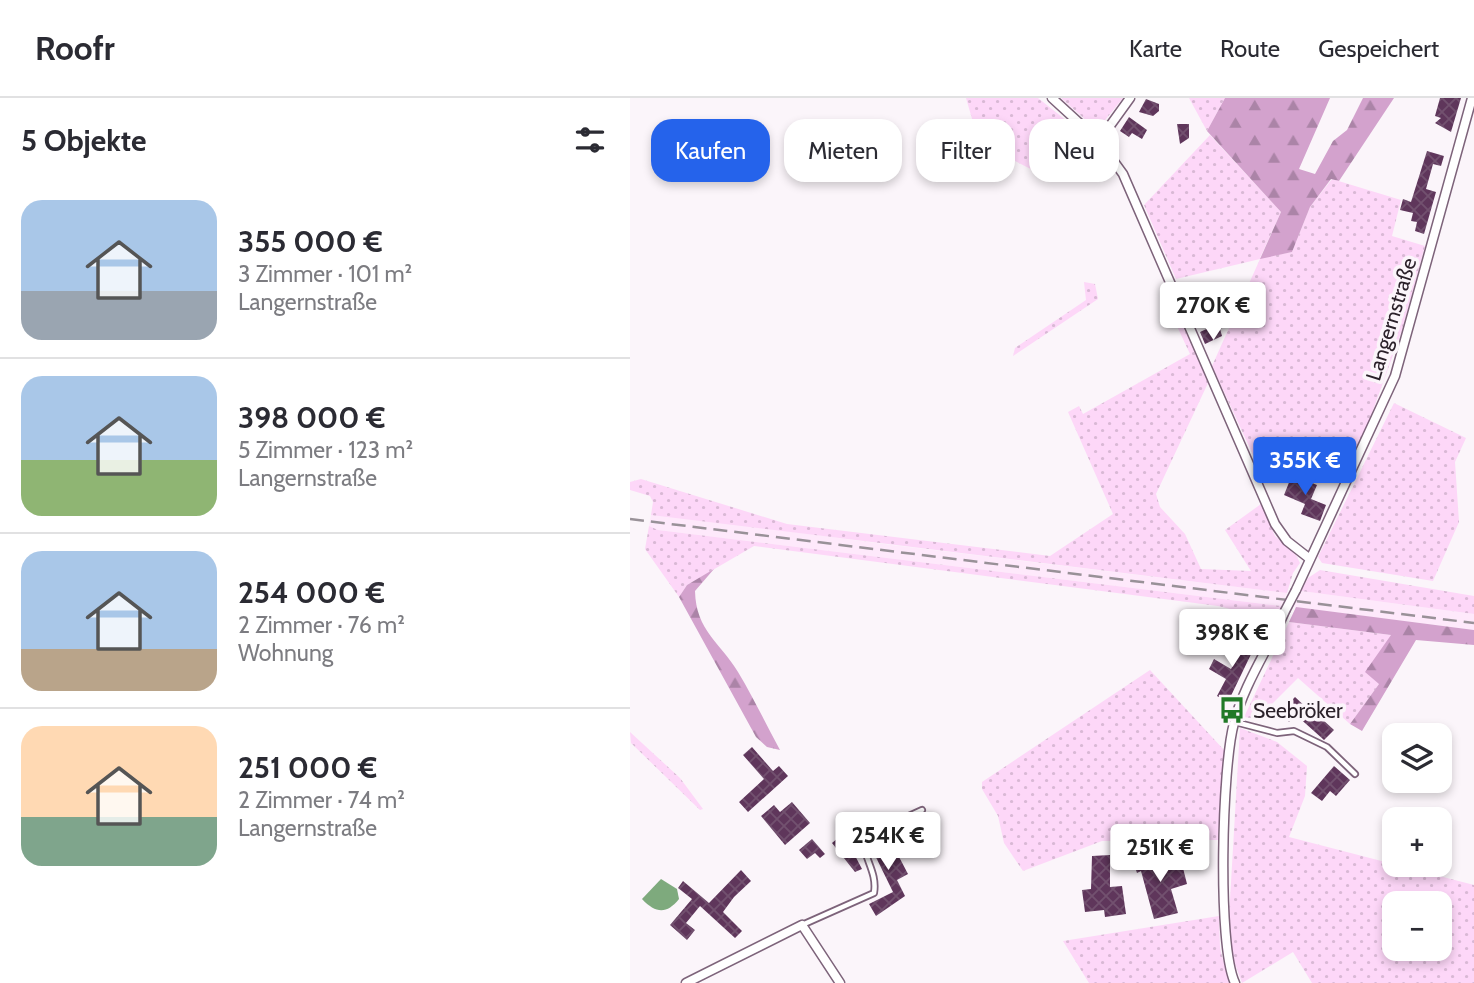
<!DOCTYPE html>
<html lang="de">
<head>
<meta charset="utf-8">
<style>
  body { margin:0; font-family:Cabin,sans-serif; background:#f7f7f7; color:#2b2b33; height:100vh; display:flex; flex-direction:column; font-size:26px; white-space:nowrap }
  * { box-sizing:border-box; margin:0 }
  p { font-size:23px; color:#7c7c81 }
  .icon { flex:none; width:38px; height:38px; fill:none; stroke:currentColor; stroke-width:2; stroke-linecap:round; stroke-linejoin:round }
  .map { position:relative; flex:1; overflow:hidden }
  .details { display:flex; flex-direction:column; background:#fff; width:630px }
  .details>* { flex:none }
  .guide { position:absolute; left:21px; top:21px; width:665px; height:63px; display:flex; gap:14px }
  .buttons { position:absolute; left:752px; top:625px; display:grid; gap:14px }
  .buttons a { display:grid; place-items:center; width:70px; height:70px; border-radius:14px; background:#fff; box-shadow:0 4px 10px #0003; font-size:35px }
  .price { position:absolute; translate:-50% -60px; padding:0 16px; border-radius:7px; background:#fff; color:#222; font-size:23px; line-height:46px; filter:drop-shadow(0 2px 4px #0008) }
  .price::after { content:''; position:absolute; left:50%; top:42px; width:21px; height:16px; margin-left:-10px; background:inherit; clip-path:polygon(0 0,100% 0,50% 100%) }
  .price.current { background:#2563eb; color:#fff }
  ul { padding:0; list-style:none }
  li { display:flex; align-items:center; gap:21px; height:175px; padding:0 21px }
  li+li { border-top:2px solid #e1e1e2 }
  li span { display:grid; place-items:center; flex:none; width:196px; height:140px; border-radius:21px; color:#555 }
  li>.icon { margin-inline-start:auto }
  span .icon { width:84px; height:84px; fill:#fffc; stroke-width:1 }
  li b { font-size:30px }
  h2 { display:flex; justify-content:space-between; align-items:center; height:84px; padding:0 21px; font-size:30px }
  .tag { padding:0 24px; border-radius:21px; background:#fff; box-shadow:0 4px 10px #0003; font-size:24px; line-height:63px }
  .tag.current { background:#2563eb; color:#fff }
  header { display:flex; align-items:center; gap:42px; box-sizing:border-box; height:98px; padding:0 35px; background:#fff; border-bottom:2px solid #e1e1e2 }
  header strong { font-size:33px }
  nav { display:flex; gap:38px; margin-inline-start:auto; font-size:24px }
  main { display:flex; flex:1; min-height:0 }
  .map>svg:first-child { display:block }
  .built { fill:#fee9fb }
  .grass { fill:url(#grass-dots); fill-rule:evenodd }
  .forest { fill:url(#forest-firs) }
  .water { fill:#7eaa7d }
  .building { fill:url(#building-cross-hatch) }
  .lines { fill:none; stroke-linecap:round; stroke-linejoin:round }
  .service-casing { stroke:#7d637a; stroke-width:8 }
  .minor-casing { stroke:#7d637a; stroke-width:11 }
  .service { stroke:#fff; stroke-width:4.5 }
  .minor { stroke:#fff; stroke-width:8 }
  .rail { stroke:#999198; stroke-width:2.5; stroke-dasharray:14 7; stroke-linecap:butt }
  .minor-bridge-casing { stroke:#7d637a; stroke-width:11; stroke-linecap:butt }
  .minor-bridge { stroke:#fff; stroke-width:8 }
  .labels { text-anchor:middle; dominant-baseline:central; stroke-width:7; stroke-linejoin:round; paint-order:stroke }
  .street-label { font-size:21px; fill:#2b212a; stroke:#fbf5fa }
  .poi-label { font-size:21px; fill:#2b212a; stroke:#fbf5fa; text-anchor:start }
</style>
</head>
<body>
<header>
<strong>Roofr</strong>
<nav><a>Karte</a><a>Route</a><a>Gespeichert</a></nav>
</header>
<main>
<section class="details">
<h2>5 Objekte<svg class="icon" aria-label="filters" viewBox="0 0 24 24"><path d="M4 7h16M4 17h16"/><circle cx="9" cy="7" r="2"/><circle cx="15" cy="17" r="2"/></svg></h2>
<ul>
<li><span style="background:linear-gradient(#a9c7e8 65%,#9aa5b1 0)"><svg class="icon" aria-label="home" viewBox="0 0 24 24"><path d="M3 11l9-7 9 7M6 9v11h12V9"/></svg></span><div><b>355 000 €</b><p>3 Zimmer · 101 m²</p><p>Langernstraße</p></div></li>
<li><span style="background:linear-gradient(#a9c7e8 60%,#8fb573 0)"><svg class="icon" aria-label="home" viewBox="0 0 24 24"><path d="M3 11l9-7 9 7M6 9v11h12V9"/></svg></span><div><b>398 000 €</b><p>5 Zimmer · 123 m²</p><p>Langernstraße</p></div></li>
<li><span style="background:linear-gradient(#a9c7e8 70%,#b9a48a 0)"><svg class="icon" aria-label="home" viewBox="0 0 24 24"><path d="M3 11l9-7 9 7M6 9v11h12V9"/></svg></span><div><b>254 000 €</b><p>2 Zimmer · 76 m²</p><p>Wohnung</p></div></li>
<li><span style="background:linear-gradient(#ffd9b3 65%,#7fa58c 0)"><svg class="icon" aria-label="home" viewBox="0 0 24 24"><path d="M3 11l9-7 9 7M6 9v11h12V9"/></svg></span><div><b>251 000 €</b><p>2 Zimmer · 74 m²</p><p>Langernstraße</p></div></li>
</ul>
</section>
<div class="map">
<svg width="844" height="885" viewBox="0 0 844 885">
  <defs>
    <pattern id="grass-dots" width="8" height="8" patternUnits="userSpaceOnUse" patternTransform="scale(1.75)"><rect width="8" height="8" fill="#fdd7f8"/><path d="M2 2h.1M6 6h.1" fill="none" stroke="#d9b8d5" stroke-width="1.8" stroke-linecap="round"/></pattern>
    <pattern id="forest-firs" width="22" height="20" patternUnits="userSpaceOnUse" patternTransform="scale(1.75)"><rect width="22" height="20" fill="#d3a2cd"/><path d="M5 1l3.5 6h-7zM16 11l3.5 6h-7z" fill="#ab84a7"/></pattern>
    <pattern id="building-cross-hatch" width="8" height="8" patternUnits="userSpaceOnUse" patternTransform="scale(1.75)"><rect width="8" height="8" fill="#5f365b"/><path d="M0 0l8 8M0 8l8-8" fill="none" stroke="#72516f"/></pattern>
  </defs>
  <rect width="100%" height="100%" fill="#fbf5fa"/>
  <!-- built -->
  <path class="built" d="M29,416L253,446L657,495L651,508L28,432L19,428L21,417Z
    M671,493L844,516V532L664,509Z"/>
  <!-- grass -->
  <path class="grass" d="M336,0H408L437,23L465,53L422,82L362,51L345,31Z
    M431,0H493L467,32Z
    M559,0H595L577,33Z
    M580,37L651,114L630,160L662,154L680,109L702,81L771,102L762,138L795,148L772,232L728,354L692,340L675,374L623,357L582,268L630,161L546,181L514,107Z
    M454,184L465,186L468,201L383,258L385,250L456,202Z
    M550,221L578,285L526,396L530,409L555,436L571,471L621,473L595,432L631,406L645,438L666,457L670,465L663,475L657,495L21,417L23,404L20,398L0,392V384L11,381L157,426L420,458L483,416L438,314L449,308L453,316L560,256L545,224Z
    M764,305L836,340L825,364L829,424L803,483L692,465L688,459Z
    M19,428L28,432L651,508L645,522L588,508L124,448L57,487L49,499L15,451Z
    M690,472L844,498V516L671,493L678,480Z
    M659,524L761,537L749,586L720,626L668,580L627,621L614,619Z
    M520,572L594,652L588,742L472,743L393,773L374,745L368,718L352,691V684Z
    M610,630L647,644L677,668L675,698L659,739L844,787V885H682L663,854L612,885L601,855L599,819ZM765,805H810V850H765Z
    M0,634L50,680L73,711L70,712L1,645Z
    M589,818L590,850L599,885H459L433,843Z"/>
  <!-- forest -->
  <path class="forest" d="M595,0H700L669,71L685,76L703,43L717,32L733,0H764L709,83L701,81L680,109L662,154L630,161L651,114L577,33Z
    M84,471L65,493C66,533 90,544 108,574C123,599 136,626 150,652L137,649L126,639L49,499L57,487Z
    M666,509L844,532V547L786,542L732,633L720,626L749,586L735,574L761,537L659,524Z"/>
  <!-- water -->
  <path class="water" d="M31,781L47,791L49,801C37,816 26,816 12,801Z"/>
  <!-- building -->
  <path class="building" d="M810,0H831L821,34L805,25L811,20L805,18Z
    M516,1L529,6V13L523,18L509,14Z
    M499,19L517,32L512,41L502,35L499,39L490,33Z
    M547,26H559V40L550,46Z
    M797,53L814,58L811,68L803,66L796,91L806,94L794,136L785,133L787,124L781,123L783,115L770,112L773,101L781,104Z
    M589,204L598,227L590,231L592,238L575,246L570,234L583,228L575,210Z
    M662,377L687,387L681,401L696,407L690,423L671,416L675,406L654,397Z
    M605,540L624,550L598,604L587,598L596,581L579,571L584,561L601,571L610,555L600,549Z
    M665,599L679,612L688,603L699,613L692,621L704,632L694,642L666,617L659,624L650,615Z
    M122,649L143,673L149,668L158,678L118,714L109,704L134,681L113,657Z
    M704,668L720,682L706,698L700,693L692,703L681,695Z
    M162,704L180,725L155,747L131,718L144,707L150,714Z
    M296,720L304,737L287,746L279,729Z
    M221,729L230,740L220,748L232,771L225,774L202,745Z
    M256,734L278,776L267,782L275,798L246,818L239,806L263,794L239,745Z
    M182,741L195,756L190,760L185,755L177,761L169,752Z
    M522,752L528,773L552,766L557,786L541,791L548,815L524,821L511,773L507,775L504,766L509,765L507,756Z
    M480,757V789L492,788L496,816L475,819L474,812L455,814L452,792L461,791L462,758Z
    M111,772L121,783L104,799L93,814L112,833L105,840L70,808L56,825L65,832L57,842L40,827L62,801L48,790L53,783L79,805Z"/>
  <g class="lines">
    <defs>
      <path id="service" d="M605,624L647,635L664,633L697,649L725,676
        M172,827L244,795C248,772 230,757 235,738L292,712"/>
      <path id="minor" d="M422,0L469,43L493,76L645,426L657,443L680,461
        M469,43L500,0
        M666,492L765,278L842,0
        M56,885L172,827L210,885
        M605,885C587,847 592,668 604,625C614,586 639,550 655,513"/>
    </defs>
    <!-- service casing -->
    <use href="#service" class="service-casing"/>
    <!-- minor casing -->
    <use href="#minor" class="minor-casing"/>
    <!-- service -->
    <use href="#service" class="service"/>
    <!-- minor -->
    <use href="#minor" class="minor"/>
    <!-- rail -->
    <path class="rail" d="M0,421L844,525"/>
    <defs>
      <path id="minor-bridge" d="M655,513L666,492"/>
    </defs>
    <!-- minor-bridge casing -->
    <use href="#minor-bridge" class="minor-bridge-casing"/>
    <!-- minor-bridge -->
    <use href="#minor-bridge" class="minor-bridge"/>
  </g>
  <!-- icons -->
  <defs>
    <symbol id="bus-bare" viewBox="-9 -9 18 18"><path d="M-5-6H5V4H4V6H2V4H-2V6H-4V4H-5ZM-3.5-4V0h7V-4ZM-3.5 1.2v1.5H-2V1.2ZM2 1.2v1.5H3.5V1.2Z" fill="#217927" stroke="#fbf5fa" stroke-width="2.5" paint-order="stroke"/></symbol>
  </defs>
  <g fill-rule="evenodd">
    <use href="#bus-bare" x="583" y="593" width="38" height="38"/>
  </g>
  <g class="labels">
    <!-- street labels -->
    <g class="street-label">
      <text transform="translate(761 221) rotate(-73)">Langernstraße</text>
    </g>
    <!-- poi labels -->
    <g class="poi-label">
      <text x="623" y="612">Seebröker</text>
    </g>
  </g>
</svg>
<div class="buttons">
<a><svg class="icon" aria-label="layers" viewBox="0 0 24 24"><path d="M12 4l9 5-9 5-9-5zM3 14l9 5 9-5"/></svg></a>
<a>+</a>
<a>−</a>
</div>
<b class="price" style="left:583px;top:244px">270K €</b>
<b class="price current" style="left:675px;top:399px">355K €</b>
<b class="price" style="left:602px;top:571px">398K €</b>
<b class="price" style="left:258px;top:774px">254K €</b>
<b class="price" style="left:530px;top:786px">251K €</b>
<div class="guide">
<a class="tag current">Kaufen</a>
<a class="tag">Mieten</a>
<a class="tag">Filter</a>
<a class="tag">Neu</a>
</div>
</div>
</main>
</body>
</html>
